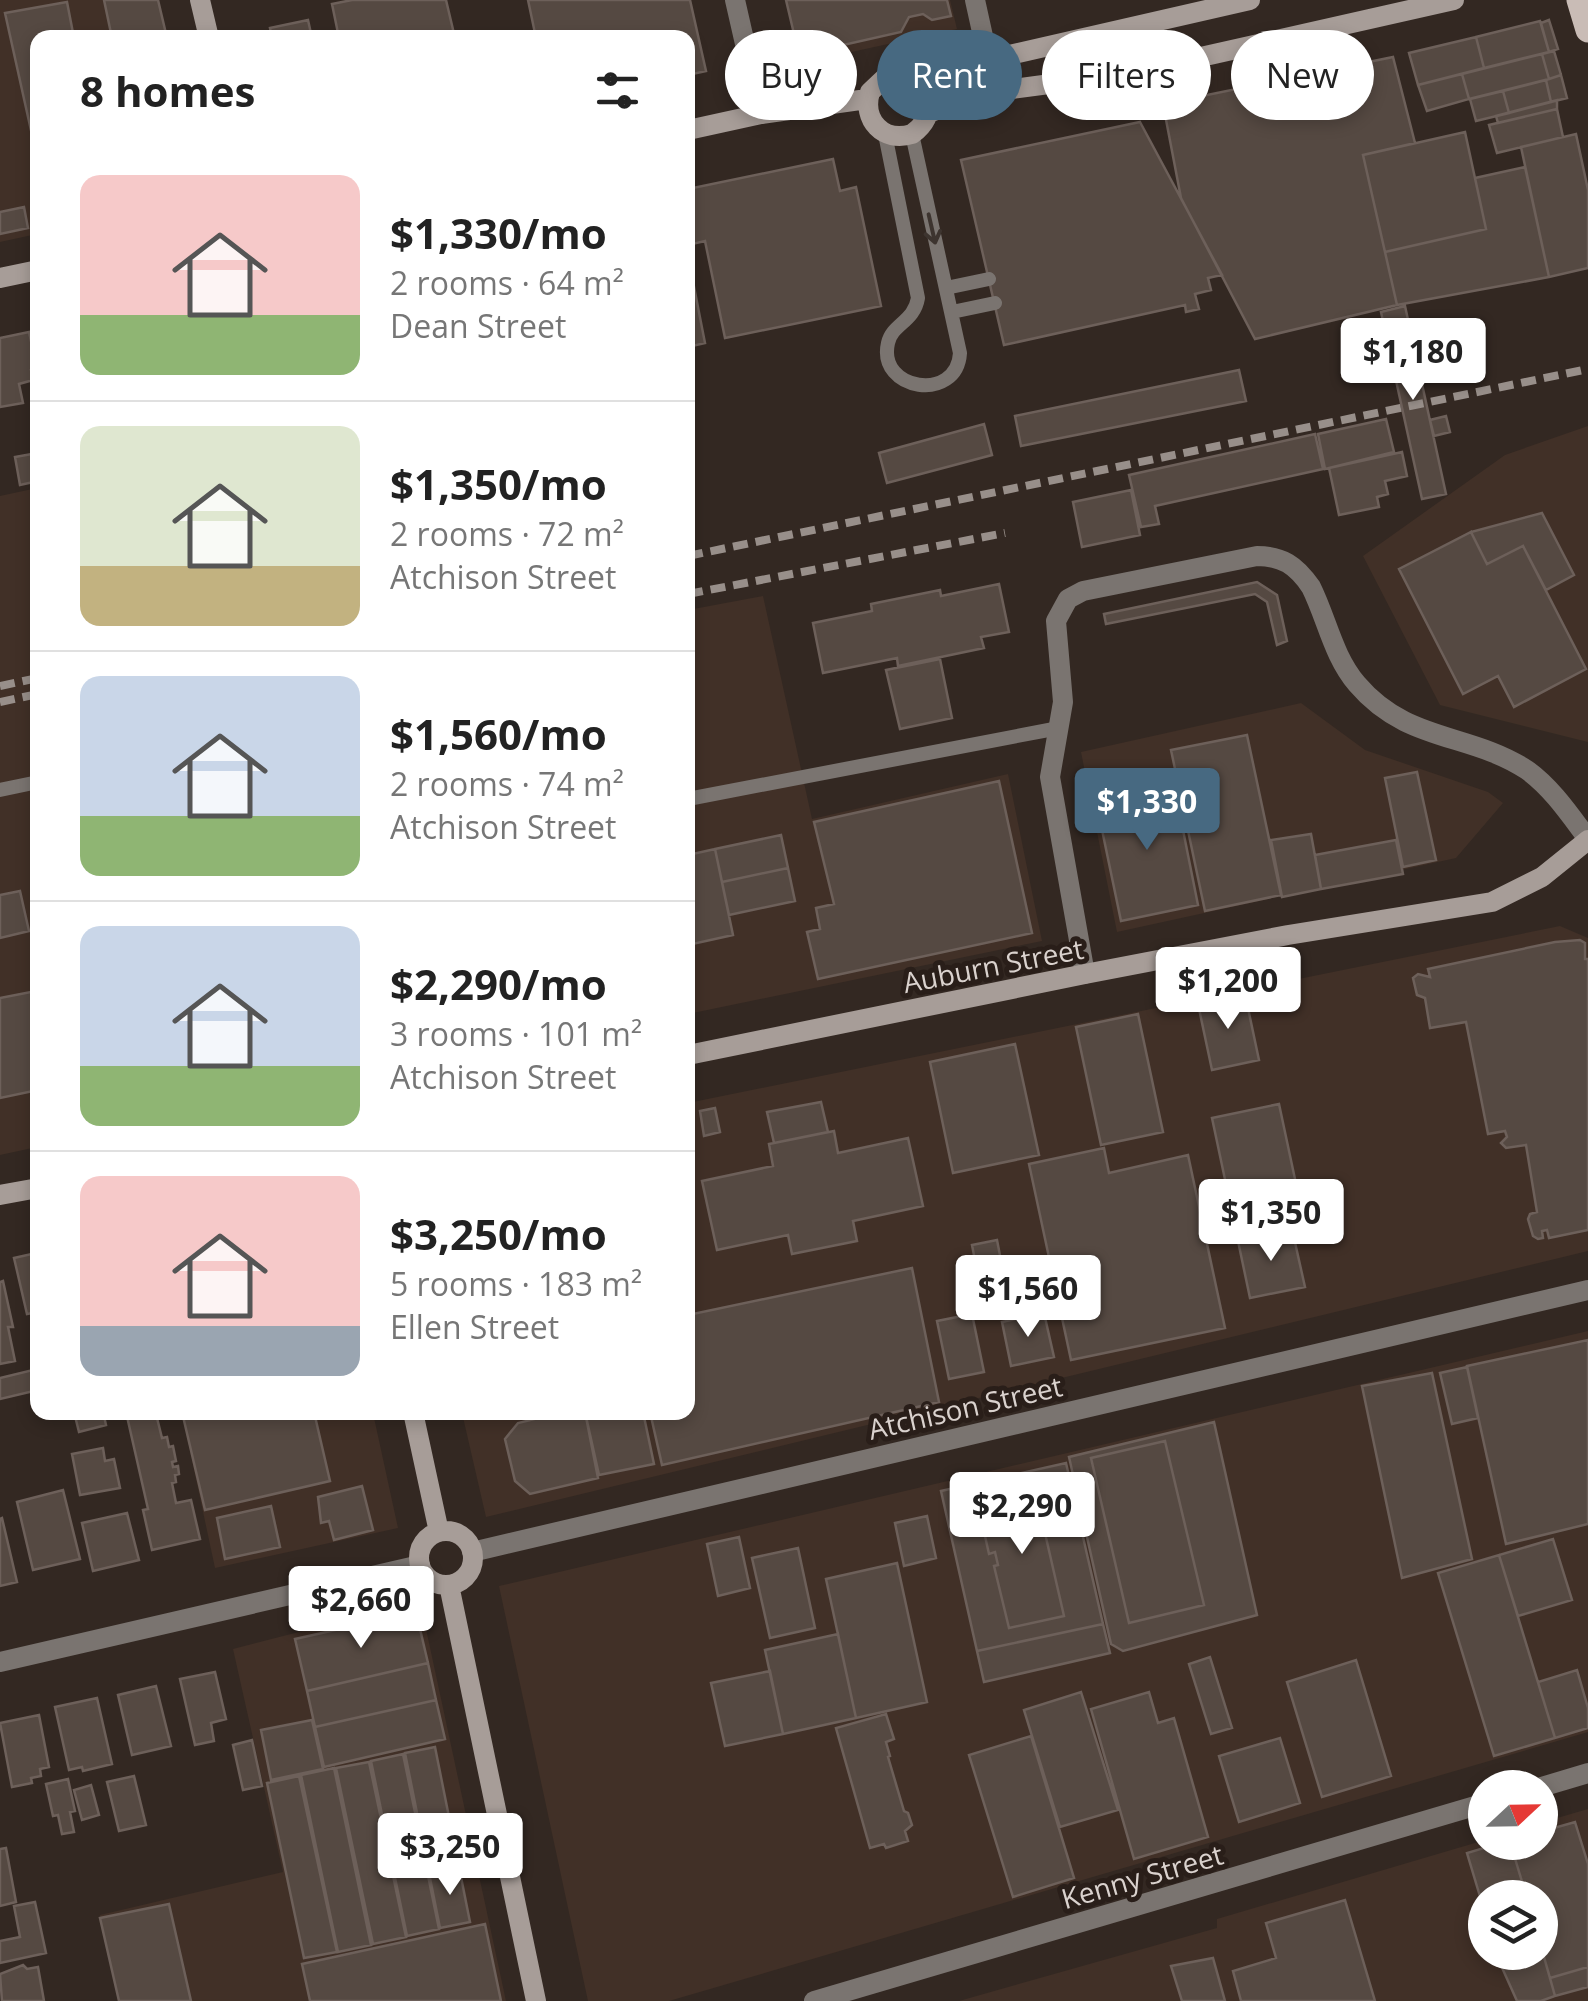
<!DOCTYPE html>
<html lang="en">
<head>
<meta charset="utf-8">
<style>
  body { margin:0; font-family:"Open Sans",sans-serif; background:#f2f2f2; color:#222; height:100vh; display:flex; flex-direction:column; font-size:38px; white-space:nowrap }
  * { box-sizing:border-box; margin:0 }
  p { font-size:32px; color:#767676 }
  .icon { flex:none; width:55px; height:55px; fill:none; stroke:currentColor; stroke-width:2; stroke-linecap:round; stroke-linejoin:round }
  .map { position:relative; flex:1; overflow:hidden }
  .drawer { position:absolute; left:30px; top:30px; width:665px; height:1390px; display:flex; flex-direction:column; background:#fff; border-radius:20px; box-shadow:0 5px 15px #0003 }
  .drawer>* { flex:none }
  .hud { position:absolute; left:725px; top:30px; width:712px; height:90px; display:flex; gap:20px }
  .needle { width:65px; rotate:68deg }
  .fabs { position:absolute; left:1468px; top:1770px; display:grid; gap:20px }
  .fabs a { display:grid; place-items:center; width:90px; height:90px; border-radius:50%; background:#fff; box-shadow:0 5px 15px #0003; font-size:50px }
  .price { position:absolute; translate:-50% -85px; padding:0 22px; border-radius:10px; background:#fff; color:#222; font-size:32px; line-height:65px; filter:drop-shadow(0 2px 5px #0008) }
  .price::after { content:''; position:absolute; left:50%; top:60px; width:30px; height:22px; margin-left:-15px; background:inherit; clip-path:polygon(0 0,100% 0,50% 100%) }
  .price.active { background:#476981; color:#fff }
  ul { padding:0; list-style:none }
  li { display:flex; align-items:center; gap:30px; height:250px; padding:0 50px }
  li+li { border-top:2px solid #e0e0e0 }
  li span { display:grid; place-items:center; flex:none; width:280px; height:200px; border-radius:20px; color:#555 }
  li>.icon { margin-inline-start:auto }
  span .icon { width:120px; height:120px; fill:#fffc; stroke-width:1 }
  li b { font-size:42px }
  h2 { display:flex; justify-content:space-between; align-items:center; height:120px; padding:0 50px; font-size:42px }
  .tag { padding:0 35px; border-radius:45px; background:#fff; box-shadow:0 5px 15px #0003; font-size:35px; line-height:90px }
  .tag.active { background:#476981; color:#fff }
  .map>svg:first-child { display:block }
  .built { fill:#413027; fill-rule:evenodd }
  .building { fill:#554942; stroke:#6d605a; stroke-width:2.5 }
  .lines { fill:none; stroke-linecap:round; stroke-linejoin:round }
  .lane { stroke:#7a7470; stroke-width:14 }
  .street { stroke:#7a7470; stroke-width:20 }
  .secondary { stroke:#a79d98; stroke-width:20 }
  .primary { stroke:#c9bcb6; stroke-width:25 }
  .rail { stroke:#988f8a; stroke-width:8; stroke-dasharray:15 8; stroke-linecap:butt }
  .oneway { stroke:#3d342f }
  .labels { text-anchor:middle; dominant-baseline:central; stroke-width:10; stroke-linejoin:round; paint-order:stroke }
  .street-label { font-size:28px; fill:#dad2ce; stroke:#291e19 }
</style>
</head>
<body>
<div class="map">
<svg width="1588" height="2001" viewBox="0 0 1588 2001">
  <rect width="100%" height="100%" fill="#332822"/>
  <!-- built -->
  <path class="built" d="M0,0H158L167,37L38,38L37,234L0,242Z
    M786,0H950L957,29L801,63Z
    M1588,426V742L1440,705L1363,556L1505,455Z
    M37,488V1147L0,1155V496Z
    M763,596L812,819L1008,774L1042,941L688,1014V610Z
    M1301,703L1365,750L1488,792L1503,803L1456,858L1117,932L1081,752Z
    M1560,926L1588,938V1251L486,1517L462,1413L688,1412V1103Z
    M1588,1331V1732L669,2001H588L499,1586Z
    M182,1413H373L398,1528L215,1568Z
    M420,1601L506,2001H118L100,1915L283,1872L233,1649Z
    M1588,1809V2001H959L1217,1928V1919L1485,1840V1842H1540V1823ZM1485,1898H1540V1952H1485Z"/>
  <!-- building -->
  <path class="building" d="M104,0H158L167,38H112Z
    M352,0H446L455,38H339L332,4Z
    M528,0H690L706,71L688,75V38H536Z
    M786,0H947L951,16L932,20L923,14L909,17L901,32L799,55Z
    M67,2L74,38H38V162L5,13Z
    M308,20L312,38H272L270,28Z
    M1549,20L1558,49L1549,52L1541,23Z
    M1540,21L1549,52L1484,68L1476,37Z
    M1476,37L1484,68L1418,85L1409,53Z
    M1554,51L1561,75L1549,79L1542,54Z
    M1542,54L1549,79L1469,99L1462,74Z
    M1393,57L1415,143L1363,155L1397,305L1255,339L1181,198L1163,104Z
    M1462,74L1469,99L1427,111L1418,85Z
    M1561,75L1567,98L1551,102L1546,80Z
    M1546,80L1551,102L1509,113L1503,91Z
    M1503,91L1509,113L1476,121L1470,99Z
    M1557,100V109L1498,123L1496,116Z
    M1557,109L1563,137L1497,153L1489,125Z
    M1140,122L1222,275L1208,278L1211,290L1195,294L1199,309L1186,312L1185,305L1004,345L961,160Z
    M1465,132L1486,229L1385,252L1363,155Z
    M1576,134L1588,190V268L1549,277L1521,147Z
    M833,159L840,191L856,187L881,306L725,338L705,241L688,245V189Z
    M1525,167L1549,277L1397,305L1385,252L1486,229L1475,178Z
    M24,207L28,228L0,234V212Z
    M688,256L705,343L688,347Z
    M1405,306L1446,494L1422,499L1381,312Z
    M29,332L37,369L31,370L33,380L19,384L23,403L0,407V338Z
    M1429,340L1433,356L1417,360L1413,343Z
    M1239,370L1246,401L1021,446L1015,416Z
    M1446,416L1450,432L1434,436L1430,420Z
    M1386,419L1394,452L1325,469L1318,434Z
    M984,424L992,455L887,483L879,453Z
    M1315,434L1323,469L1155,506L1159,524L1141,527L1129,475Z
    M1402,452L1407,476L1385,481L1388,494L1377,497L1379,507L1339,515L1329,468Z
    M32,454L38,481L20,485L15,457Z
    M1131,490L1140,535L1082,547L1073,502Z
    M1542,513L1574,575L1546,590L1523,546L1487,564L1471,532Z
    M1471,532L1487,564L1523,546L1586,669L1514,707L1498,676L1463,694L1399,569Z
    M1257,582L1277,595L1287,641L1277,645L1267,602L1255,594L1106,624L1104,614Z
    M999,584L1009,632L981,637L984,648L898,666L897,658L823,673L813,623L872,611L871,604L940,590L941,596Z
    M940,659L952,718L900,729L886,670Z
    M1247,735L1281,895L1205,911L1171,750Z
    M1417,772L1436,860L1403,867L1385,778Z
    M999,781L1032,933L818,979L807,932L820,929L816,908L834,904L814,822Z
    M1174,785L1198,905L1121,921L1096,801Z
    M1311,834L1321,889L1282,897L1271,840Z
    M781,835L788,868L722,882L715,849Z
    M1396,840L1403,874L1321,889L1315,855Z
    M715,849L733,935L688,945V855Z
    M788,868L795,901L729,915L722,882Z
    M20,891L29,931L0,938V895Z
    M1580,940L1585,943V959H1588V1230L1549,1238L1547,1230L1542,1231L1543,1238L1538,1239L1533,1236L1528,1219L1530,1214L1537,1212L1526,1145L1506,1148L1501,1143L1507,1137L1505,1131L1488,1134L1466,1022L1430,1028L1425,998L1417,995L1413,978L1418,974L1430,977L1428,969L1555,942Z
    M36,991L38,1090L0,1098V998Z
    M1245,994L1259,1060L1212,1070L1198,1004Z
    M1138,1014L1163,1132L1101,1145L1076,1027Z
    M1015,1044L1039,1155L953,1173L930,1062Z
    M821,1102L828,1132L774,1143L767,1112Z
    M1279,1104L1305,1226L1238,1241L1212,1118Z
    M715,1108L720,1132L704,1136L700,1111Z
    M834,1131L838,1153L908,1138L923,1206L853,1221L857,1241L792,1254L788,1235L717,1250L702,1181L773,1166L769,1144Z
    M1104,1148L1109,1173L1188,1155L1225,1328L1071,1360L1029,1164Z
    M1292,1229L1305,1287L1250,1298L1238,1241Z
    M997,1240L1003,1271L978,1276L972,1245Z
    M36,1253L38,1312L27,1314L14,1258Z
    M912,1268L939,1402L662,1465L650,1412H688V1315Z
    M3,1281L13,1327H8L15,1361L0,1364V1282Z
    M1044,1313L1054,1357L1011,1366L1002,1322Z
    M972,1314L984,1372L949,1379L937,1321Z
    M1588,1340V1524L1506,1544L1467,1366Z
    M1467,1367L1478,1418L1452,1424L1440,1373Z
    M37,1369L38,1390L0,1399V1378Z
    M1432,1373L1472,1559L1402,1578L1362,1386Z
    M74,1412H117V1413L104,1416L106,1425L79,1432Z
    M126,1412H161L162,1417L157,1418L162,1438L167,1437L169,1447L173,1446L176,1461L172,1462L173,1467L178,1466L179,1474L175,1475L176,1482L172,1483L176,1503L191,1500L200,1539L152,1550L143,1510L148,1509Z
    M182,1412H314L330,1481L205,1510Z
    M563,1412H585L598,1478L530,1494L515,1481L505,1439L518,1423Z
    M585,1412H643L654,1464L599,1475Z
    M1214,1422L1257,1615L1123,1651L1111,1644L1069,1457Z
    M1165,1441L1204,1605L1129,1623L1091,1458Z
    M103,1448L105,1461L114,1459L120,1488L80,1495L72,1454Z
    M1066,1463L1103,1624L977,1651L941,1491Z
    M362,1486L373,1530L334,1540L329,1521L321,1523L318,1497Z
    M63,1490L80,1559L33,1570L17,1502Z
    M1002,1490L1005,1501L1036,1494L1064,1616L1009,1628L994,1566L998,1565L995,1552L989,1554L976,1496Z
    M271,1506L280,1547L225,1559L217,1518Z
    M127,1513L139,1560L93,1571L82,1523Z
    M927,1516L936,1558L904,1566L895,1523Z
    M2,1518L17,1582L0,1586V1519Z
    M739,1537L750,1588L718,1596L707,1544Z
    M1553,1539L1572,1600L1518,1616L1499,1555Z
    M798,1548L815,1628L770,1638L752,1558Z
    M1499,1555L1555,1738L1494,1756L1438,1573Z
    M897,1563L927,1702L856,1718L826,1579Z
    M416,1612L428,1663L307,1691L295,1639Z
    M1103,1624L1110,1653L984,1682L977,1651Z
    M838,1634L856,1718L783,1734L765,1650Z
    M1210,1657L1232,1728L1211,1734L1189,1664Z
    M1356,1660L1391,1776L1322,1797L1287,1682Z
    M428,1663L436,1700L315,1727L307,1691Z
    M1577,1670L1588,1708V1728L1555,1738L1538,1682Z
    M770,1671L783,1734L725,1746L711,1683Z
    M215,1672L226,1719L211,1723L214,1741L195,1745L180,1679Z
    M156,1686L171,1746L132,1755L118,1695Z
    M1081,1692L1118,1810L1060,1827L1024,1710Z
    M1149,1692L1158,1723L1174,1718L1208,1837L1134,1859L1091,1709Z
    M97,1698L112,1764L83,1771L82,1767L69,1770L55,1707Z
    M436,1700L445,1739L324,1767L315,1727Z
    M886,1714L894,1739L886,1742L890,1756L888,1757L904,1811L908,1813L912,1825L905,1831L908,1841L886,1848L884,1844L870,1848L836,1728Z
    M39,1715L49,1767L40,1769L41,1776L31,1778L32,1783L12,1787L0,1723Z
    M312,1720L323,1769L271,1780L261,1730Z
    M1031,1736L1074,1878L1013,1897L969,1755Z
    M1280,1738L1300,1803L1239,1822L1219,1756Z
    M252,1740L262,1786L243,1790L233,1745Z
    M435,1747L459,1867L429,1873L405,1753Z
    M403,1754L439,1929L407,1936L371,1761Z
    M369,1762L406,1937L373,1944L336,1768Z
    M334,1768L371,1945L338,1952L301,1775Z
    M134,1776L146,1825L119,1831L107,1782Z
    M299,1776L337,1952L304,1958L267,1783Z
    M68,1779L75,1811L70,1812L74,1832L62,1834L58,1815L53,1816L46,1784Z
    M91,1785L99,1815L82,1820L74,1790Z
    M1575,1822L1588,1864V1967L1550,1978L1540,1943V1898H1527L1510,1842H1540V1832Z
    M1504,1842H1510L1527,1898H1485V1913L1467,1853Z
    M6,1848L16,1902L0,1906V1849Z
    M459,1867L470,1922L440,1928L429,1873Z
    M1345,1900L1375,2001H1241L1233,1971L1276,1958L1266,1923Z
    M35,1902L46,1953L0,1963V1941L20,1937L14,1906Z
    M169,1904L191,2001H119L100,1918Z
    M485,1924L501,2001H310L302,1964Z
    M1540,1943L1555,1996L1541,2001H1517L1495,1952H1540Z
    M1213,1958L1225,2001H1182L1171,1966Z
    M23,1965L27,1969L38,1967L44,2001H2L0,1974Z
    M1588,1967V1987L1555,1996L1550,1978Z"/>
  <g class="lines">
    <!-- lane -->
    <path class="lane" d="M885,134L918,298C914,322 892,324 888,343C877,391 957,403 960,353L912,134
      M946,288L989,279
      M952,312L995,303
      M0,790L38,782
      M688,799L1059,728"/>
    <!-- street -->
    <path class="street" d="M735,0L761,114
      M975,0L988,59L983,93
      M1085,974L1050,777L1063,702L1056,621L1068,599L1083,591L1257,556C1282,556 1296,565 1311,587C1327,619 1333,656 1357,684C1407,743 1469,732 1527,770C1552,788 1570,815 1588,839
      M472,1552L1588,1290
      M0,1662L420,1565
      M1538,1788L1588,1773
      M814,2001L1485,1803"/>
    <!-- secondary -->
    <path class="secondary" d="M200,0L209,38
      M904,74C933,85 938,116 912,134C883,143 862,120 870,92L888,75L952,68L1250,0
      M929,113L975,94L1125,74L1454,0
      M688,130L761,114L867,99
      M0,278L38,270
      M688,1055L1085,974L1288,935L1492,902L1542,877L1588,840
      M0,1195L38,1188
      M413,1412L439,1532
      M419 1558a27 27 0 1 1 54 0a27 27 0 1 1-54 0Z
      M449,1585L536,2001"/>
    <!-- primary -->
    <path class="primary" d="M1579,0L1588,30"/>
    <!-- rail -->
    <path class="rail" d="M688,556L1588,369
      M688,594L1005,533
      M0,686L38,678
      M0,702L38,694"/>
  </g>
  <!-- one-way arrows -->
  <defs><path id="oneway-shaft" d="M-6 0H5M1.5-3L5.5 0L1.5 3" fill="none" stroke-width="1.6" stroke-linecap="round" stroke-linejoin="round" transform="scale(2.5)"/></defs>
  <use class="oneway" href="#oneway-shaft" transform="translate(932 229) rotate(77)"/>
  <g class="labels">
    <!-- street labels -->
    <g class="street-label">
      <text transform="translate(993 965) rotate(-11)">Auburn Street</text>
      <text transform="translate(965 1407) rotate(-13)">Atchison Street</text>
      <text transform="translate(1142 1876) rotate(-16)">Kenny Street</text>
    </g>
  </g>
</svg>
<div class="fabs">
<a><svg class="needle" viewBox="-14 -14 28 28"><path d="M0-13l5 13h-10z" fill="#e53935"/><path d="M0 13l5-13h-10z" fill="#767676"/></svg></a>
<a><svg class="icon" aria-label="layers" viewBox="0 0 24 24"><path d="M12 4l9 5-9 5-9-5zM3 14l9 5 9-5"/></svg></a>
</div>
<b class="price" style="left:1413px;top:403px">$1,180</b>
<b class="price active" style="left:1147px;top:853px">$1,330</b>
<b class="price" style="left:1228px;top:1032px">$1,200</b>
<b class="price" style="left:1271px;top:1264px">$1,350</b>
<b class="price" style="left:1028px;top:1340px">$1,560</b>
<b class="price" style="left:1022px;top:1557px">$2,290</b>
<b class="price" style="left:361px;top:1651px">$2,660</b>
<b class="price" style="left:450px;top:1898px">$3,250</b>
<div class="hud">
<a class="tag">Buy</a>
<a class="tag active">Rent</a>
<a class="tag">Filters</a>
<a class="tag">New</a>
</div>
<section class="drawer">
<h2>8 homes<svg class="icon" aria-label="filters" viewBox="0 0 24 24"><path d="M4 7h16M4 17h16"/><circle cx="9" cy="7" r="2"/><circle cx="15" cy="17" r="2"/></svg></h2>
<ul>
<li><span style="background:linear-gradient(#f6c9c9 70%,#8fb573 0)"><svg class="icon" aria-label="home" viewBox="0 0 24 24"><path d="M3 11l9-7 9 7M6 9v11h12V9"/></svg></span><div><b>$1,330/mo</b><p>2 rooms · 64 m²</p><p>Dean Street</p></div></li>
<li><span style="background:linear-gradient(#dfe7d0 70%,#c2b280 0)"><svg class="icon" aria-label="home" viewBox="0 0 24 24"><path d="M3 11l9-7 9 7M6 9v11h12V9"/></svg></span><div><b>$1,350/mo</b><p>2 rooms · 72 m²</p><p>Atchison Street</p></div></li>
<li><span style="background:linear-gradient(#c9d6e8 70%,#8fb573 0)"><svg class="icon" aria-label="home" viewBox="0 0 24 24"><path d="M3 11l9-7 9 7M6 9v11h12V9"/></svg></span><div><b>$1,560/mo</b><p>2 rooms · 74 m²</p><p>Atchison Street</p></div></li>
<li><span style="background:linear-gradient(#c9d6e8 70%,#8fb573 0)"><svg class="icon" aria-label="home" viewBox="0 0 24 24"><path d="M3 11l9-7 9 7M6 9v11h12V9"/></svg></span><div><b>$2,290/mo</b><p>3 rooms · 101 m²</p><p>Atchison Street</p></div></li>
<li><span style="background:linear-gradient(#f6c9c9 75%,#9aa5b1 0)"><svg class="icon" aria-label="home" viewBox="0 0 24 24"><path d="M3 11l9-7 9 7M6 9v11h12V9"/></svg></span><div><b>$3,250/mo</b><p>5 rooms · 183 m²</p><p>Ellen Street</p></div></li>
</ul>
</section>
</div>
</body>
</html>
